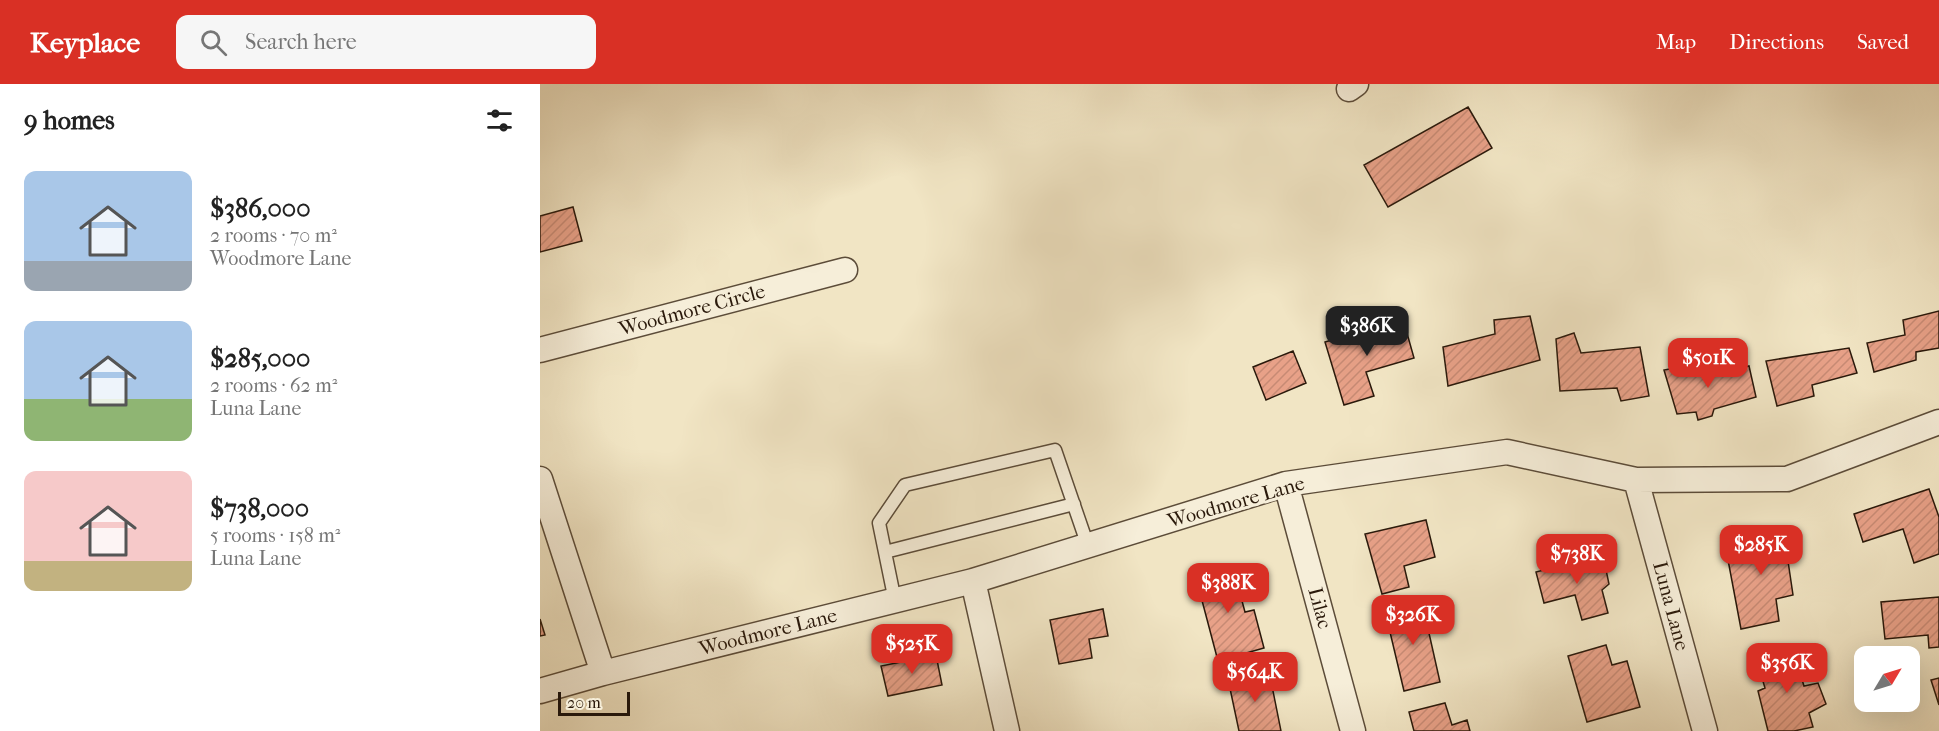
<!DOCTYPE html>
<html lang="en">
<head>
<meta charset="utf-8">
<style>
  body { margin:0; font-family:"IM FELL French Canon",serif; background:#f6f6f6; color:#222; height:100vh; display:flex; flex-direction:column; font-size:22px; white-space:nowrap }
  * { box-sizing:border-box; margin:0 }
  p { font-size:20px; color:#767676 }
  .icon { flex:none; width:33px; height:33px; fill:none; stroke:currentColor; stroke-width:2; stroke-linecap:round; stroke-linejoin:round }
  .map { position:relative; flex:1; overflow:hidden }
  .side { display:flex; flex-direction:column; background:#fff; width:540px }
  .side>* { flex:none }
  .needle { width:39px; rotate:52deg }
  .buttons { position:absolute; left:1314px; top:562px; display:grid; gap:12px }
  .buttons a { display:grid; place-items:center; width:66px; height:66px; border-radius:12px; background:#fff; box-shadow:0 6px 24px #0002; font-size:30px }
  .scale { position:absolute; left:18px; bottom:15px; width:72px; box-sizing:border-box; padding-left:6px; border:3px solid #2a190b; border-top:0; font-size:16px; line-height:21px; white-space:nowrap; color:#2a190b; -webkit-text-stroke:4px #f6eed9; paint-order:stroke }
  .price { position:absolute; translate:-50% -51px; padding:0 14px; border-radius:12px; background:#d93025; color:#fff; font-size:20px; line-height:39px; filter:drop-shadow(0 2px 3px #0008) }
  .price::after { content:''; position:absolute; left:50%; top:36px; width:18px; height:14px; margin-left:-9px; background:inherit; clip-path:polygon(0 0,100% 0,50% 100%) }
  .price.current { background:#222; color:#fff }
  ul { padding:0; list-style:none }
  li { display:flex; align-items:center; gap:18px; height:150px; padding:0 24px }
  li span { display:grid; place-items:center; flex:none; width:168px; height:120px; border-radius:12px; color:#555 }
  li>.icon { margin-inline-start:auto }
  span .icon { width:72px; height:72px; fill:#fffc; stroke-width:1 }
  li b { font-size:26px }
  h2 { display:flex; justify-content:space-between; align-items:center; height:72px; padding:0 24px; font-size:26px }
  header { display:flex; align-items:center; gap:36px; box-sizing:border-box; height:84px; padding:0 30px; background:#d93025; color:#fff }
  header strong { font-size:28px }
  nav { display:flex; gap:33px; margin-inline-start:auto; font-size:21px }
  .search { width:420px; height:54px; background:#f6f6f6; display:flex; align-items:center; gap:15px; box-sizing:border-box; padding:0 21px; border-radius:12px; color:#767676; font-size:22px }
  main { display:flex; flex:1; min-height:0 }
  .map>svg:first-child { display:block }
  .building { fill:url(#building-hatch); stroke:#2a190b; stroke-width:1.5 }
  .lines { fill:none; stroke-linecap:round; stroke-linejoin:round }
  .service-casing { stroke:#5c4c39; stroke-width:15 }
  .minor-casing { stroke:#5c4c39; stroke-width:27 }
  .service { stroke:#f6eed9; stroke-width:12 }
  .minor { stroke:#f6eed9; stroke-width:24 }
  .labels { text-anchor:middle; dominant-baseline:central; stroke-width:6; stroke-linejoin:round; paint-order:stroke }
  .street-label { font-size:20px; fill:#2a190b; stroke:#f6eed9 }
</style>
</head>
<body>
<header>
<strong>Keyplace</strong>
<div class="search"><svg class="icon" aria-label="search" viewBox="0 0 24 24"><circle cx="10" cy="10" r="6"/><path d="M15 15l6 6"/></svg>Search here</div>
<nav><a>Map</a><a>Directions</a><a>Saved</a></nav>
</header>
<main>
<section class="side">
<h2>9 homes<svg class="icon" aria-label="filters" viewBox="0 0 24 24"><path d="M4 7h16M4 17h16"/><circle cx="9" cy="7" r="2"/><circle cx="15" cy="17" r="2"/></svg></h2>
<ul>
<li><span style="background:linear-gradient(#a9c7e8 75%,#9aa5b1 0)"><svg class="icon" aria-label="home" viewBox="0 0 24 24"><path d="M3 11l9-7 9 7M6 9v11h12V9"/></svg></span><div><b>$386,000</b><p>2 rooms · 70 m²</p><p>Woodmore Lane</p></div></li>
<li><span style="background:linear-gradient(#a9c7e8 65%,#8fb573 0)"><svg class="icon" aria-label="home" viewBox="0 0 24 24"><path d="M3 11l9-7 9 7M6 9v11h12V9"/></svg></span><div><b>$285,000</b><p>2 rooms · 62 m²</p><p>Luna Lane</p></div></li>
<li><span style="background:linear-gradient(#f6c9c9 75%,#c2b280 0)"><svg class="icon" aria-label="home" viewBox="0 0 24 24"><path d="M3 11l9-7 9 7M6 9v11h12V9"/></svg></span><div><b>$738,000</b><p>5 rooms · 158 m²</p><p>Luna Lane</p></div></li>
</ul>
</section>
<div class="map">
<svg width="1399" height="647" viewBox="0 0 1399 647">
  <defs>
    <pattern id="building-hatch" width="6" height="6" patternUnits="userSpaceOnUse" patternTransform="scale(1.5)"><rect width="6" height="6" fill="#e8a188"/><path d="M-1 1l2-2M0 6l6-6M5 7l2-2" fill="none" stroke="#c78a74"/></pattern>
  </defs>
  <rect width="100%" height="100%" fill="#f1e5c4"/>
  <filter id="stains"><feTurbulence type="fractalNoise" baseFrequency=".00333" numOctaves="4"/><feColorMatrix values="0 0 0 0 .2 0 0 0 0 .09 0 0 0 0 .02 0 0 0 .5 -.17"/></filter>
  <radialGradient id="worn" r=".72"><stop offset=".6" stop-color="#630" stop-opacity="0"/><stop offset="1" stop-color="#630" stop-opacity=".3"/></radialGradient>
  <!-- building -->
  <path class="building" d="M928,23L952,64L848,123L824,81Z
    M33,123L42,157L0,168V132Z
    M1399,227V264L1376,268V276L1334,288L1327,259L1365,251L1363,236Z
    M990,232L1000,276L908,302L903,263L955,250L954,236Z
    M863,235L874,274L826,288L834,312L804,321L785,258Z
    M1034,249L1041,269L1100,263L1109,312L1081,317L1077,304L1020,307L1016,255Z
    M1309,264L1317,289L1272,301L1274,312L1237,322L1226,277Z
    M753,267L766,299L726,316L713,283Z
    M1160,279L1165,292L1209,282L1216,313L1174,325L1172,332L1158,336L1156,328L1137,330L1124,286Z
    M1389,405L1399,433V470L1374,479L1363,445L1323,458L1314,430Z
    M886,436L895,473L864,482L869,503L842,510L825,450Z
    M1252,445L1258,476L1248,477L1253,511L1236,515L1239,537L1201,545L1185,460Z
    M1057,472L1065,481L1069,500L1062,506L1068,529L1042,536L1035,511L1004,519L996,488Z
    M692,480L705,528L714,526L724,564L678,577L655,490Z
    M1399,513V563L1389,564L1388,551L1345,555L1341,518Z
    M882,518L900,598L864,607L845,527Z
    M563,525L568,552L549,555L552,574L519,580L510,536Z
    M0,535L5,551L0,552Z
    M1066,561L1072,581L1087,577L1100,623L1047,638L1028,572Z
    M1253,566L1264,602L1278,599L1286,620L1269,629L1273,643L1254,647H1228L1218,607L1225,604L1217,577Z
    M396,571L402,601L348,612L341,582Z
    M729,587L741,647H699L688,595Z
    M1399,594V621L1391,596Z
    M905,619L912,641L927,636L930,647H874L869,628Z"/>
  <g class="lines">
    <defs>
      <path id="service" d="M345,468L534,420
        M355,517L339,439L365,401L515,366L548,462"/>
      <path id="minor" d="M809,5L816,0
        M0,266L305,186
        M0,395L63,589
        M1096,396L1165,647
        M746,400L813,647
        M433,497L467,647
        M0,607L63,589L433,497L746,400L967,368L1096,396L1247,395L1399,338"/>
    </defs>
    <!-- service casing -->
    <use href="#service" class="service-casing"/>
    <!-- minor casing -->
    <use href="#minor" class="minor-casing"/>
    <!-- service -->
    <use href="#service" class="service"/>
    <!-- minor -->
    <use href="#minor" class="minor"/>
  </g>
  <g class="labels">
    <!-- street labels -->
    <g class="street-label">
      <text transform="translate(152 226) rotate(-15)">Woodmore Circle</text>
      <text transform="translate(696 418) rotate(-16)">Woodmore Lane</text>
      <text transform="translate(1131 522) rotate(75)">Luna Lane</text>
      <text transform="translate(780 524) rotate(75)">Lilac</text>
      <text transform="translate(228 548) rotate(-14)">Woodmore Lane</text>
    </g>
  </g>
  <rect width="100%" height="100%" filter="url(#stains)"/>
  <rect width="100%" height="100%" fill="url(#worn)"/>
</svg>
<div class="buttons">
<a><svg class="needle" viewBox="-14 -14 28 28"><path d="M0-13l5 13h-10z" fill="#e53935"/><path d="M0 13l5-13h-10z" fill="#767676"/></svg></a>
</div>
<div class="scale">20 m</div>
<b class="price current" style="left:827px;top:273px">$386K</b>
<b class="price" style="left:1168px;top:305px">$501K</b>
<b class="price" style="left:1221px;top:492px">$285K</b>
<b class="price" style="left:1037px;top:501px">$738K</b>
<b class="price" style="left:688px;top:530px">$388K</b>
<b class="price" style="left:873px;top:562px">$326K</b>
<b class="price" style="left:372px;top:591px">$525K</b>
<b class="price" style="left:1247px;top:610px">$356K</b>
<b class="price" style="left:715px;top:619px">$564K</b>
</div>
</main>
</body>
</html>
